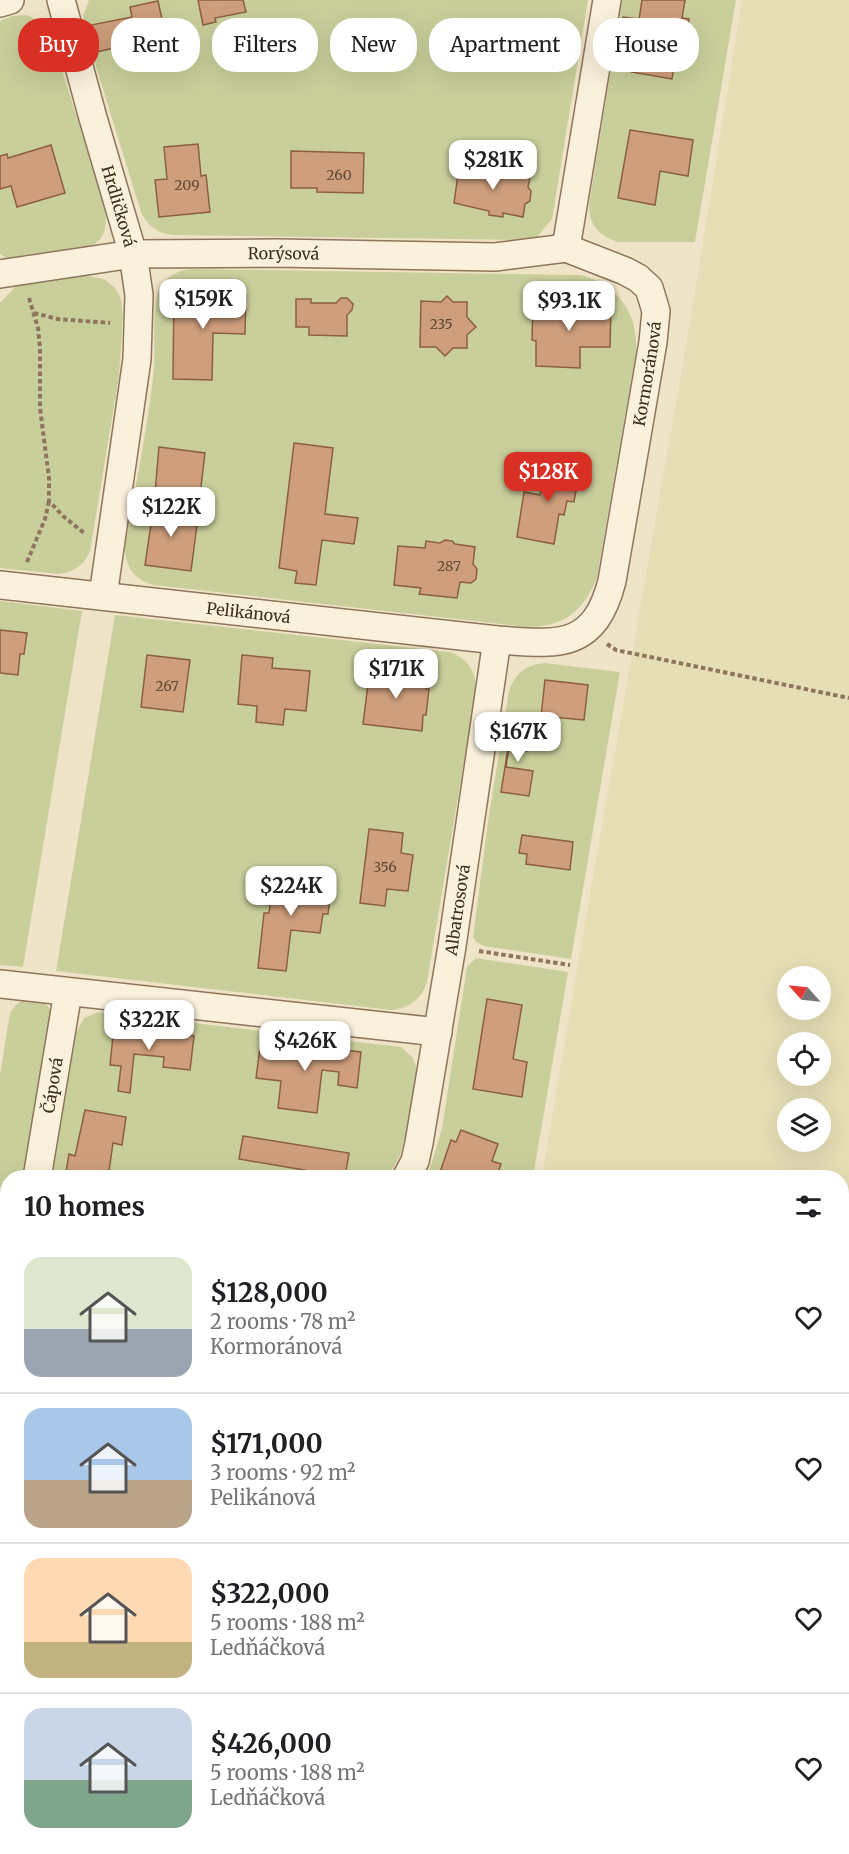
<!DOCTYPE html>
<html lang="en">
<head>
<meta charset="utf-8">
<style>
  body { margin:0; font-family:Merriweather,serif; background:#f6f6f6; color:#202124; height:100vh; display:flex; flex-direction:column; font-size:22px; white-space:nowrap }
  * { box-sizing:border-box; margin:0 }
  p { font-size:20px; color:#757577 }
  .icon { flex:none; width:33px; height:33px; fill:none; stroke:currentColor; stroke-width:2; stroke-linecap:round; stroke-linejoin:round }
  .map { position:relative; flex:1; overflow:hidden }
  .sheet { position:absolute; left:0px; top:1170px; width:849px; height:684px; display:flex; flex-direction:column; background:#fff; border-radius:24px 24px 0 0; box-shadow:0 6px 24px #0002 }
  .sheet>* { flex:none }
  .top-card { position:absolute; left:18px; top:18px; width:813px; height:54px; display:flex; gap:12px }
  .needle { width:39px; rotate:297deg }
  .buttons { position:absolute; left:777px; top:966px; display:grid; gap:12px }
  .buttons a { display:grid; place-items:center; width:54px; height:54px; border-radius:50%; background:#fff; box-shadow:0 6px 24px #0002; font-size:30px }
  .price { position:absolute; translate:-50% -51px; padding:0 14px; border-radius:12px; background:#fff; color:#222; font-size:20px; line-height:39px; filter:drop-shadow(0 2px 3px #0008) }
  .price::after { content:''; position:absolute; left:50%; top:36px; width:18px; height:14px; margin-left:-9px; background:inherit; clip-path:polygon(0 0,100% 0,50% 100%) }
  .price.active { background:#d93025; color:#fff }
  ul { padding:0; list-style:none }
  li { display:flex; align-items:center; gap:18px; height:150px; padding:0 24px }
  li+li { border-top:2px solid #e0e0e0 }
  li span { display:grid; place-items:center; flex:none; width:168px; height:120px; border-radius:18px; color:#555 }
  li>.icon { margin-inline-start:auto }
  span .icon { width:72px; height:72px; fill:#fffc; stroke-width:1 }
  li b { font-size:26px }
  h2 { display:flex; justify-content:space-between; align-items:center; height:72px; padding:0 24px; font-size:26px }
  .pill { padding:0 21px; border-radius:24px; background:#fff; box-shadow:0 6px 24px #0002; font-size:21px; line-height:54px }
  .pill.active { background:#d93025; color:#fff }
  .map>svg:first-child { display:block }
  .farmland { fill:#e6deb5; fill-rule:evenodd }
  .green { fill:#c9cf9b }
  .building { fill:#cf9f7d; stroke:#8d5f41; stroke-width:1.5 }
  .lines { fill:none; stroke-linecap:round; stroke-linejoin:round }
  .minor-casing { stroke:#8d765c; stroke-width:30 }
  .path { stroke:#8d765c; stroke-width:4; stroke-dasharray:4.5 3; stroke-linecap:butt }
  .minor { stroke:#faf1dc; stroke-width:27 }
  .labels { text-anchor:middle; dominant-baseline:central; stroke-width:5; stroke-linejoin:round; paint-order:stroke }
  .number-label { font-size:14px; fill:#624a37 }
  .street-label { font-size:16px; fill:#3d2e20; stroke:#f7eed8 }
</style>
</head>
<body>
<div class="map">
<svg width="849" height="1854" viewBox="0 0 849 1854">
  <rect width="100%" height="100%" fill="#f0e4c8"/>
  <!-- farmland -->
  <path class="farmland" d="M742,0H849V1854H0V1716L7,1714L8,1846H842V1178L542,1177L585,923L691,317ZM788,976H820V1010H788ZM788,1042H820V1076H788ZM788,1108H820V1142H788Z"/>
  <!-- green -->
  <path class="green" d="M89,0H588L552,219L537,237L523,240L173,235C156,233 148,226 141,212L84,28L83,16Z
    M622,0H736L695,242H618C599,236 589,225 589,205Z
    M27,15L44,24L51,35L105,207C111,246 90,249 58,254C43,257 28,259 12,262L0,254V21L12,16Z
    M192,269L581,275C618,285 639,314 636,352L597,577C584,611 564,627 527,627L154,585C134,580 125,567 125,546C135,487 148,428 154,368C156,347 151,308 159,290C166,276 178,270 192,269Z
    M86,276L104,279L115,288L121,299L123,318L119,376L90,551C84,565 75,572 59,574L0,568V303L16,286Z
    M0,601L82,611L23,967L0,965Z
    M115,615L450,652C468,659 476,671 476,690L427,982C421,1000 409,1008 391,1010L56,971Z
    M544,663L620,672L571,959L484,946L476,942L473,937L488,822L509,691C515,673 526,665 544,663Z
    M476,958L568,972L533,1177L426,1178L433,1159L442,1128L467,967Z
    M24,999C37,998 44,1001 52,1011L28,1177L8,1178L7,1304L0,1350V1075L10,1013L16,1005Z
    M98,1012L401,1047L413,1058L417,1070L407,1131L400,1155L388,1177L52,1178L76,1033L84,1018Z
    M0,1415L8,1420L7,1675L0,1674Z"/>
  <!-- building -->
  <path class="building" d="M198,0H243L246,12L215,18L216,22L203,25Z
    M642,0H685L682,18L689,19L683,60L675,59L672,79L631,72L635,44L620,41L623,17L639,19Z
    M158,1L167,42L161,44L157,50L150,51L144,47L139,48L137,43L96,52L91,25L132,17L130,7Z
    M630,130L693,140L688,176L660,171L655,205L618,198Z
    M198,144L201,176L206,175L210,212L159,217L155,180L167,179L164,147Z
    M51,145L65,193L17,207L11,186L0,189V156L7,154L8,158Z
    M291,151L364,153L363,193L317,192V188H291Z
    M499,166L507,168L510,174L530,177L528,187L531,191L530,201L525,204L523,217L503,213V217L489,215V211L454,203L459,167L484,171V169L494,171Z
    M174,293L246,294L245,334L213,333L212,380L173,379Z
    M447,296L453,302H467V317L476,327L467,335V348H453L445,356L436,347H420L421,301L441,302Z
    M341,298H347L353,304L352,310L347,315V336L309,335V327H296V299H311V303H336Z
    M533,304L611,306L610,347H580V368L536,366V341L532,340Z
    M294,443L333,448L325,514L358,518L354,544L322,540L316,585L295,583L297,571L279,568Z
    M159,447L205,453L200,495L193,494L191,508L154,504Z
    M546,461L580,467L574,502L567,501L564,515L559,514L554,544L517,537L524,492L540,495Z
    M154,504L191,508L189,524L197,525L191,571L145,565Z
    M445,540L452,541L455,544L475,547L473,564L477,569L476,579L471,583L460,582L457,598L419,594L421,588L394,585L398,546L425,548L426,541L440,543Z
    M0,630L27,633L24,654H20L18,675L0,673Z
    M147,655L190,660L183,712L141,707Z
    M242,655L273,658L272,668L310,671L306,711L285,709L283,725L256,722L257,706L238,704Z
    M370,668L428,675L426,689H429L426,715H423L422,731L363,724Z
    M545,680L588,685L584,720L541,716Z
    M512,723L531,726L527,751L509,748L506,767L533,771L529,796L501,792Z
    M369,829L403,833L401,853L413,855L408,891L387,889L385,906L360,903Z
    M522,835L573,842L570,870L526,864L527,854L519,853Z
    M274,874L326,881L324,896L330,897L328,914H323L320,933L291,930L286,971L258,968L264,913H269Z
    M487,999L522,1005L513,1059L527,1062L522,1097L473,1089Z
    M114,1026L194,1036L190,1070L163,1067L164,1057L134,1054L130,1093L118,1091L121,1066L110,1065Z
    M261,1039L288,1042L286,1051L293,1052L294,1045L361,1052L357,1088L338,1085L339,1072L322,1070L317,1113L278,1108L281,1081L256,1078Z
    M85,1110L126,1117L122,1145L113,1143L108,1178H65L69,1154L75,1156Z
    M461,1130L498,1144L492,1161L501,1164L496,1178H438L451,1140L456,1142Z
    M243,1136L349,1153L345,1177L239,1159Z
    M0,1477L7,1479L6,1486H8V1517L0,1515Z"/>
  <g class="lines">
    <defs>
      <g id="minor">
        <path id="s1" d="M61,0L93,118L133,254L139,295L137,359L103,596"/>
        <path d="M0,3L10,0"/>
        <path id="s2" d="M0,274L133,254L277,253L495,257L566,248"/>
        <path id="s3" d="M0,585L497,640C557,644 594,651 612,581L653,342L656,311L649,288L638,278L625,271L566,248L607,0"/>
        <path d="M0,984L438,1032"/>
        <path id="s4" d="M37,1178L68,992"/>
        <path id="s5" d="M406,1178L415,1161L419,1143L452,946L497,640"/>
        <path d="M2,1393L8,1358"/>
      </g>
    </defs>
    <!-- minor casing -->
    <use href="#minor" class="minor-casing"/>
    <!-- path -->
    <path class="path" d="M29,298L38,328L40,348V408L49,478V501L63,516L84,533
      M34,313L58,319L110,323
      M27,562L45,519L49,501
      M607,644L616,650L849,698
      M479,951L570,965"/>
    <!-- minor -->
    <use href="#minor" class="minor"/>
  </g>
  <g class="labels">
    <!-- number labels -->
    <g class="number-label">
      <text x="339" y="175">260</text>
      <text x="187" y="185">209</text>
      <text x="441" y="324">235</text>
      <text x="449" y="566">287</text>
      <text x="167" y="686">267</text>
      <text x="385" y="867">356</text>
    </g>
    <!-- street labels -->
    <g class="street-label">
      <text stroke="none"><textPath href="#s1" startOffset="214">Hrdličková</textPath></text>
      <text stroke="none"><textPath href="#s2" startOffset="285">Rorýsová</textPath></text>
      <text stroke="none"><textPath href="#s3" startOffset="858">Kormoránová</textPath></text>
      <text stroke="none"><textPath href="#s3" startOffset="250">Pelikánová</textPath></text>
      <text stroke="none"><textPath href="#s5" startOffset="274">Albatrosová</textPath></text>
      <text stroke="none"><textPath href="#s4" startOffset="94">Čápová</textPath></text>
    </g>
  </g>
</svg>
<div class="buttons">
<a><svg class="needle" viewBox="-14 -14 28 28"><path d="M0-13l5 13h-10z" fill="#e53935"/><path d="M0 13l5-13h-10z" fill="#757577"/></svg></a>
<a><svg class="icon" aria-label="locate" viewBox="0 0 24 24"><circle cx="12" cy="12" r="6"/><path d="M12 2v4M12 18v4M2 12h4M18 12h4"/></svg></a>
<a><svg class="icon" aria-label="layers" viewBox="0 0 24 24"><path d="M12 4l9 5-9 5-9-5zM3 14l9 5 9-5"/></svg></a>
</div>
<b class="price" style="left:493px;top:191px">$281K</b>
<b class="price" style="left:203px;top:330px">$159K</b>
<b class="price" style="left:569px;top:332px">$93.1K</b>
<b class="price active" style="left:548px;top:503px">$128K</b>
<b class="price" style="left:171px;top:538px">$122K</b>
<b class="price" style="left:396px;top:700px">$171K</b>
<b class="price" style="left:518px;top:763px">$167K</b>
<b class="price" style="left:291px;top:917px">$224K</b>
<b class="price" style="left:149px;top:1051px">$322K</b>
<b class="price" style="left:305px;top:1072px">$426K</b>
<div class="top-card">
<a class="pill active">Buy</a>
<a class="pill">Rent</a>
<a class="pill">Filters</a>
<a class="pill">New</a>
<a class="pill">Apartment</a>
<a class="pill">House</a>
</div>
<section class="sheet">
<h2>10 homes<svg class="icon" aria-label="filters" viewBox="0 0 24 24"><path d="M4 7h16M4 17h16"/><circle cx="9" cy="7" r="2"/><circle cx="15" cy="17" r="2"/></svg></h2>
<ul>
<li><span style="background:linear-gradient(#dfe7d0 60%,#9aa5b1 0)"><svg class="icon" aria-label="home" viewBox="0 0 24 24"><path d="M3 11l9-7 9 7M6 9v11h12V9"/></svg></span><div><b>$128,000</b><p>2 rooms · 78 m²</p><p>Kormoránová</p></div><svg class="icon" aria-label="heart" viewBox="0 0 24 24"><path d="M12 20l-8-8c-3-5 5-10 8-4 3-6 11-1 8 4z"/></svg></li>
<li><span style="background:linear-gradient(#a9c7e8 60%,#b9a48a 0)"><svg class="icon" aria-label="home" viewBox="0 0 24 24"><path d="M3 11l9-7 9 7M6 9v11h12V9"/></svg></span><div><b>$171,000</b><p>3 rooms · 92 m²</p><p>Pelikánová</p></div><svg class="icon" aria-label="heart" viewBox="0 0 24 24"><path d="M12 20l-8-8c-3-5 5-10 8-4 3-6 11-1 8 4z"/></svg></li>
<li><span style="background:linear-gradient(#ffd9b3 70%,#c2b280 0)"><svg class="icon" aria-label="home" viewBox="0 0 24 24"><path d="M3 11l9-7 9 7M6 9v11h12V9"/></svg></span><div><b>$322,000</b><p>5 rooms · 188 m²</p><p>Ledňáčková</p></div><svg class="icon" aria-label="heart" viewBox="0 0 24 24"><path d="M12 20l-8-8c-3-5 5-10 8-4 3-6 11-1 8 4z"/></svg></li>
<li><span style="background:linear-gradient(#c9d6e8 60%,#7fa58c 0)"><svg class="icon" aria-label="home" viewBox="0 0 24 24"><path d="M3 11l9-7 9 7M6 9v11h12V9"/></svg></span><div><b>$426,000</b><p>5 rooms · 188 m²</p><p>Ledňáčková</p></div><svg class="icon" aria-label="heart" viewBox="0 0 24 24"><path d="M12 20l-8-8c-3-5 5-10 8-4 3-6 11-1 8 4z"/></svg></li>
</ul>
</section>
</div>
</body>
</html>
